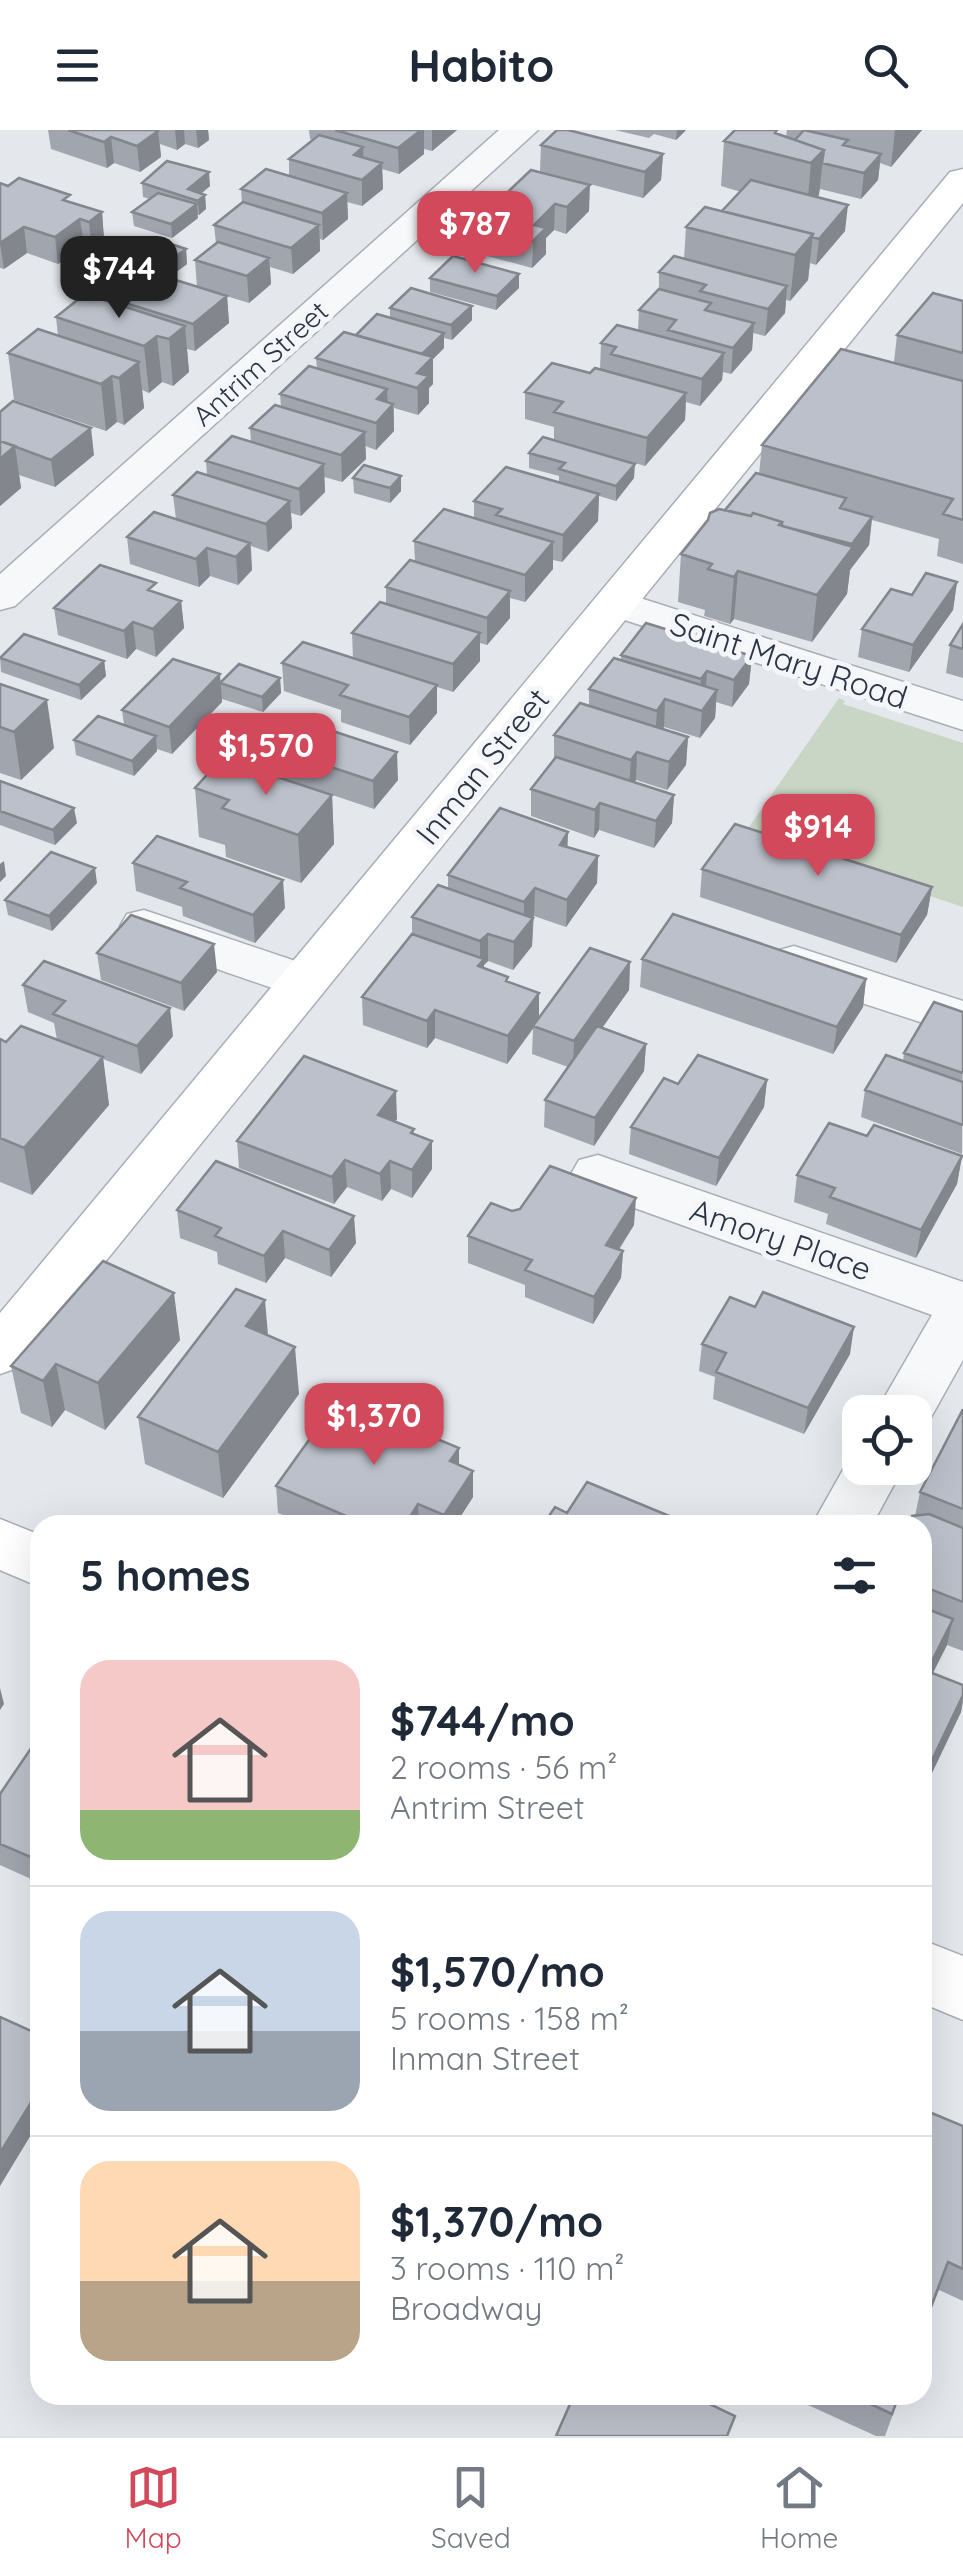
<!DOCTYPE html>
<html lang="en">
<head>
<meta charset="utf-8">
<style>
  body { margin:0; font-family:Quicksand,sans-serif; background:#f6f6f7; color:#1f2937; height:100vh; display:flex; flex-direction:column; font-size:38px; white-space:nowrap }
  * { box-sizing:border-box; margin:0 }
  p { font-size:32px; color:#747a83 }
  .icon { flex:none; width:55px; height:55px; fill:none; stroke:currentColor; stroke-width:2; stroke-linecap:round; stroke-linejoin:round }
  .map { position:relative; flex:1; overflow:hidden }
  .drawer { position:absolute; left:30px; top:1385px; width:902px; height:890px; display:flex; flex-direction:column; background:#fff; border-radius:30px; box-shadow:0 10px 40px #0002 }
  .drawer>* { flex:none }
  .buttons { position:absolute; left:842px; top:1265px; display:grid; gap:20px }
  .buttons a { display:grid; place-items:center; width:90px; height:90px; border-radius:20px; background:#fff; box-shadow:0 10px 40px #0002; font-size:50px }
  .price { position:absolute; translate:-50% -85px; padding:0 22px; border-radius:20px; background:#d1495b; color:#fff; font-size:32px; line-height:65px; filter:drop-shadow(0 2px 5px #0008) }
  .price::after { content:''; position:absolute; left:50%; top:60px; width:30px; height:22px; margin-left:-15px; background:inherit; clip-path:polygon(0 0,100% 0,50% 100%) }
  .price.current { background:#222; color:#fff }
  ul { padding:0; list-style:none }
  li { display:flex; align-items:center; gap:30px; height:250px; padding:0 50px }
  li+li { border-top:2px solid #e0e1e3 }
  li span { display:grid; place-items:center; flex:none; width:280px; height:200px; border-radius:30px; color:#555 }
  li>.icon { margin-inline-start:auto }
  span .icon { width:120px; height:120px; fill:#fffc; stroke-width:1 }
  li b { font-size:42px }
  h2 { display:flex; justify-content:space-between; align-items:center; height:120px; padding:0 50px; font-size:42px }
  header { display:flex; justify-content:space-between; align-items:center; height:130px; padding:0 50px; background:#fff; font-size:45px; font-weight:800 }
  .dock { display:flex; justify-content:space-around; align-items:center; height:140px; border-top:2px solid #e0e1e3; background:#fff; font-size:28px; color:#747a83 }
  .dock a { display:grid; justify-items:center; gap:5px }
  .dock .current { color:#d1495b }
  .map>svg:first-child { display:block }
  .green { fill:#c9d6c5 }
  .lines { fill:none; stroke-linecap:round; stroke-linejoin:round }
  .street-casing { stroke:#a9aeb7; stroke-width:3 }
  .secondary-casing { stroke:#a9aeb7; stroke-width:3 }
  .street { fill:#f7f8fa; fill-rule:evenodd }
  .secondary { fill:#fff; fill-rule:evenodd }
  .wall { fill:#a1a5ae }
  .shaded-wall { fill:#83868d }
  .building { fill:#bbc0ca; stroke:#83868d; stroke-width:2.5 }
  .labels { text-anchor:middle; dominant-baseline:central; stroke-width:10; stroke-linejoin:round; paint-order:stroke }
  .far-street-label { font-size:28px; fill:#2b3445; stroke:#f4f6f9 }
  .street-label { font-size:32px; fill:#2b3445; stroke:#f4f6f9 }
</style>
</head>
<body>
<header><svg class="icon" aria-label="menu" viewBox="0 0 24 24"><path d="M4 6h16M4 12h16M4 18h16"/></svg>Habito<svg class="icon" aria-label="search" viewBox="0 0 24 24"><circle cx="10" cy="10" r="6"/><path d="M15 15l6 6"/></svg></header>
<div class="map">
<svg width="963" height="2306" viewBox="0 0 963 2306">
  <rect width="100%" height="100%" fill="#e4e7ec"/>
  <!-- green -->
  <path class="green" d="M839,568L845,571L843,574L963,613V777L744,704Z"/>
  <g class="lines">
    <defs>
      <path id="street" d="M499,0H538L15,476L0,480V444Z
        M615,460L963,571V600L600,482L593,473L600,464Z
        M144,780L322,840L329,852L322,864L304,869L127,808L120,796L127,784Z
        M794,816L963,871V906L776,845L769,833L776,821Z
        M598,1025L963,1152V1230L925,1298L915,1301V1282H876L932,1185L579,1058L571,1044L579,1030Z
        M860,1319V1338H903L872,1395H812L853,1322Z"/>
      <path id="secondary" d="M963,39V73L20,1237L0,1244V1183L950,42Z
        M0,1389L40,1405V1457L0,1440Z
        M922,1810L963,1826V1890L922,1873Z"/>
    </defs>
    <!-- street casing -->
    <use href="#street" class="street-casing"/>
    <!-- secondary casing -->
    <use href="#secondary" class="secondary-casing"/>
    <!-- street -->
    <use href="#street" class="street"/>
    <!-- secondary -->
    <use href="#secondary" class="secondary"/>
  </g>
  <!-- wall -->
  <path class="wall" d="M48,0H208L209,10L198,18L185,14L177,20L160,14L161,27L140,42L114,33L107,38L51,19Z
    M309,0H457L432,21L424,19V24L399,44L382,39L383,59L362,76L347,72L348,89L323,110L320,109V121L293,144L270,137L271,154L249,173L197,157L195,130L216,114L214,95L242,73L241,59L289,46V29L312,10L310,9Z
    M615,0H686L676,10L654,4L649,8Z
    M787,0H922L891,37L880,33L878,50L861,69L820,59L817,67L845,101L816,135L810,133L808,150L790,171L786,170L785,183L765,206L753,203L752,220L731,244L723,242L722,250L700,276L686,272L685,290L645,336L554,309V297L525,289V262L600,239L601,213L638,200L639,180L659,159V142L684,129L686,97L722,81L741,62L721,56L724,11L786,7Z
    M541,15L663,24L661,50L643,68L540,41Z
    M531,40L589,81L566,104L554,100L546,108V124L532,138L472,122V96Z
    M0,53L102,82L104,109L92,118L84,115L58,134L27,123L4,139L0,138Z
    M142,53L210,56L201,64L205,65L206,79L199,85L197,84L198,88L172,108L134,96L132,82L150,69L143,67Z
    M186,119L187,134L168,148L135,136L134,122Z
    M430,148L519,158L496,180L430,162Z
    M77,158L227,166L229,193L195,221L187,219L189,242L173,256L162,252L149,263L142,260L144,278L124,295L117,292L106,301L14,270L8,223L58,206L56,187L78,169Z
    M963,171V251L894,232L897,205Z
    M390,178L472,190L452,210L444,208V218L433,229V254L429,258V273L418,285L394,278V301L376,320L365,316L366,329L342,352L324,347L325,362L301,386L291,383L292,398L268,422L251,416L252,440L238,455L210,446L199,457L130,434L127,407L176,389L173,365L207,345L206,331L251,312L250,298L281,276L280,264L317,238L316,228L356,205L390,188Z
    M963,251V434L937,426L939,409L872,390L869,415L850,440L847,464L812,512L734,489L730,494L704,486L705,480L678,472L681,424L725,380L759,344L762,315Z
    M0,282L94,325L55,357L19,345L21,358L0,376Z
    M529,323L634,348L616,371L599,366L598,391L562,432L553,430V439L525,472L510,468V488L487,515L480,513V531L453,562L437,557V583L410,615L341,592V580L284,561L282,533L353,528L352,503L386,474V457L415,432L414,411L474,388V371L559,352V346L529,338Z
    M401,346V361L390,373L354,363L353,348Z
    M957,452L953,480L909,542L858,527L862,499Z
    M157,463L181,471L184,498L156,527L136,519L127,529L58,505L54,478Z
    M963,494V548L946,543L950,515Z
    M691,507L739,512L738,522L752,526L749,554L732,577L716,572L715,588L700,608L664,597L662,599L688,607L686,635L667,660L636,650L634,652L674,665L672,693L654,718L599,700L594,708L531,686V659L554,630V605L589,575V559L621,530V525Z
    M0,526L104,531L106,546L81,570L1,542Z
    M220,544V553L280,548L281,563L263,582L222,569V572L172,624L157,619V621L134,646L76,625L74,610L124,595L122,580Z
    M0,554L54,618L21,650L0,643Z
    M262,614L398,650L374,679L264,642Z
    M249,647L332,665L334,714L301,753L226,727L225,715L199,707L195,658Z
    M0,651L77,693L55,715L0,695Z
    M568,702L567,717L598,726L597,753L566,797L534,786L532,816L513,840L488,831L484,835V838L508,852L539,888L630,832L629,860L602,898L646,914L644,941L594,1016L544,997L545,970L568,937L532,924L533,899L507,934L435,908L427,918L363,895L362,867L412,804V787L448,758V745Z
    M133,733L285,778L255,813L183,786L182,777L136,761Z
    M702,739L932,757L927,785L896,833L700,767Z
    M97,753L52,801L8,785L5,770Z
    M97,823L217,842L184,881L101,850Z
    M642,829L866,849L863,877L833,924L640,857Z
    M23,855L173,906L141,944L103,929L109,975L32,1065L0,1052V909L6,912L57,910L54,893L28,882Z
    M963,882L962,1024L861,987L865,960L903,931L904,923Z
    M767,950L764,977L716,1056L629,1024L631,997L678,954Z
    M397,989L395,992L414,999V1005L432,1011V1039L412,1068L391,1059L382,1071L347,1057L334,1074L239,1038L237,1011Z
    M867,1006L962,1026L957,1054L916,1128L826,1094L828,1084L794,1072L797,1045Z
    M177,1080L356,1113L331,1147L285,1128L266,1153L218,1134L217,1122L180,1108Z
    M512,1081L634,1095L619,1120L623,1121L621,1148L593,1194L525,1167V1155L468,1133V1106Z
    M268,1205L299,1264L223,1368L145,1334L138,1287Z
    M180,1210L105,1300L65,1280L52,1297L21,1283L11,1236Z
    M702,1214L850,1224L804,1304L713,1269L715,1247L699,1241Z
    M963,1279V1521L947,1515L933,1543L963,1555V1573L961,1582L922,1664V1395L915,1386L920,1362Z
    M459,1335L473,1341V1367L455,1395H307L278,1383L276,1356Z
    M40,1605V1753L0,1735V1664Z
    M922,1979L963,1996V2171L939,2160L922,2204Z
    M786,2265H900L885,2306H876Z"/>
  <!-- shaded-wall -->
  <path class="shaded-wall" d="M175,0H184L185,14L177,20Z
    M196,0H208L209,10L198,18Z
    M421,0H424V24L399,44L398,18Z
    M432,0H457L432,21Z
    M677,0H686L676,10Z
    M895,0H922L891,37Z
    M158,1L161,27L140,42L137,16Z
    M111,7L114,33L107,38L104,12Z
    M363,17L364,43L354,25Z
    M824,20L819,65L807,78L811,33Z
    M663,24L661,50L643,68L645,42Z
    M881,24L878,50L861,69L864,43Z
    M382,33L383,59L362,76V50Z
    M209,42L210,56L194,69L188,59Z
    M590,55L589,81L566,104L567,77Z
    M347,63L348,89L323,110L322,83Z
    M205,65L206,79L199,85L198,71Z
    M197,74L198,88L172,108L171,94Z
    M555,74L554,100L546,108V124L532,138L534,95Z
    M848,75L845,101L816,135L819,109Z
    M102,82L104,109L92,118L89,92Z
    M80,89L84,115L58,134L55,107Z
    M319,95L320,121L293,144L291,118Z
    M24,97L27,123L4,139L0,113Z
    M813,104L808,150L790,171L795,125Z
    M186,119L187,134L168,148L166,133Z
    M269,128L271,154L249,173L247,146Z
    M519,144V158L496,180L497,166Z
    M787,156L785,183L765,206L768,179Z
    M227,166L229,193L195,221L193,194Z
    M472,176V190L452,210L451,195Z
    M754,193L752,220L731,244L733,218Z
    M185,196L189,242L173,256L169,209Z
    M444,203V218L433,229V254L429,258V273L418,285L417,243L422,224Z
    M157,206L162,252L149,263L144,216Z
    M724,223L722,250L700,276L702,249Z
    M139,232L144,278L124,295L119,248Z
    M112,246L117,292L106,301L101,254Z
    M387,259L388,280L393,274L394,301L376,320L377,269Z
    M686,263L685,290L645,336L647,308Z
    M91,298L94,325L55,357L51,330Z
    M365,302L366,329L342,352L341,325Z
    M15,316L21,358L0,376V329Z
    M324,334L325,362L301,386L299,359Z
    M635,334L634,348L616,371V356Z
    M401,346V361L390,373V358Z
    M599,364L598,391L562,432L563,405Z
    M290,371L292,398L268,422L266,394Z
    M872,387L869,415L850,440L847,464L812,512L817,465L852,419V414Z
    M553,412V439L525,472V445Z
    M250,413L252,440L238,455L236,427Z
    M207,418L210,446L199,457L196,429Z
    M738,441L734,489L730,494L734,447Z
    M957,452L953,480L909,542L913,515Z
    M510,461V488L487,515V488Z
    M181,471L184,498L156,527L153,499Z
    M133,492L136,519L127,529L124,501Z
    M480,503V531L453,562V534Z
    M752,526L749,554L732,577L734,550Z
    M104,531L106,546L81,570L79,555Z
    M707,541L705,569L699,577L701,549Z
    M220,544L222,572L172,624L169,597Z
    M280,548L281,563L263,582L262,567Z
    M437,555V583L410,615L409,587Z
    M717,560L715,588L700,608L702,581Z
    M665,569L664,597L655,608L657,581Z
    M47,570L54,618L21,650L14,602Z
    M156,606L157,621L134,646L132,631Z
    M688,607L686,635L667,660L669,632Z
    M397,622L398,650L374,679L373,651Z
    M637,622L636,650L629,657L631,630Z
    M332,665L334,714L301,753L298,705Z
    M674,665L672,693L654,718L656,691Z
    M600,673L599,700L594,708L595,680Z
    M74,678L77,693L55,715L53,700Z
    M568,702L567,730L560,715Z
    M598,726L597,753L566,797L567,770Z
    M4,731L6,746L0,752V734Z
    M95,738L97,753L52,801L49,786Z
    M283,750L285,778L255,813L253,785Z
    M932,757L927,785L896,833L901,805Z
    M535,758L534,786L524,799V772Z
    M533,788L532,816L513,840L514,812Z
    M488,804V831L484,835V857L478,836L480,834V811Z
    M214,814L217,842L184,881L181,853Z
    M630,832L629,860L573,939L574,911Z
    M866,849L863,877L833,924L837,897Z
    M539,863V890L507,934L508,906Z
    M170,878L173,906L141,944L137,916Z
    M435,880V908L427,918V891Z
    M646,914L644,941L594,1016L595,988Z
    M103,927L109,975L32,1065L24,1018Z
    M767,950L764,977L716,1056L719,1028Z
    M396,961L397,989L379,1013L378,985Z
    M432,1011V1039L412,1068V1040Z
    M962,1026L957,1054L916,1128L921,1100Z
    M345,1030L347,1057L334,1074L332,1047Z
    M390,1031L391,1059L382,1071L380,1044Z
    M636,1068L634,1095L604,1142L606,1115Z
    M354,1086L356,1113L331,1147L329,1120Z
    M283,1101L285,1128L266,1153L264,1126Z
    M623,1121L621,1148L593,1194L594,1167Z
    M174,1163L180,1210L105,1300L98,1253Z
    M265,1170L269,1217L246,1196Z
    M854,1197L850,1224L804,1304L808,1278Z
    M295,1217L299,1264L223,1368L218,1322Z
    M56,1234L65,1280L52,1297L43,1251Z
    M459,1318V1344L450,1331Z
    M473,1341V1367L455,1395H444V1385Z
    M418,1374L419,1395H405Z
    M953,1489L947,1515L922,1564L927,1541Z
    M0,1558L4,1574L0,1580Z
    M963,1565L961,1582L922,1664V1651Z
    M40,1958V1990L0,2056V2023Z"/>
  <!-- building -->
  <path class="building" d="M68,0H155L158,1L137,16L111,7L104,12Z
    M335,0H421L398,18Z
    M557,0H568L663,24L645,42L541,15Z
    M735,0H777L775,3L824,20L811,33L724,11Z
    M804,0L848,10L843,15L881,24L864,43L822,33L824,20L795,10Z
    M319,5L363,17L354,25L382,33L362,50L289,29Z
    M167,31L209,42L188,59L205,65L198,71L142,53Z
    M266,39L347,63L322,83L241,59Z
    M531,40L590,55L567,77L555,74L534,95L546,98L532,112L472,96Z
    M19,48L70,65L63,70L102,82L89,92L80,89L55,107L24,97L0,113V53L8,56Z
    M751,50L848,75L819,109L812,107L813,104L722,81Z
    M158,63L197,74L171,94L132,82Z
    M243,72L319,95L291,118L214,95Z
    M705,77L813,104L795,125L686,97Z
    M153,108L186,119L166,133L134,122Z
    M218,112L269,128L247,146L195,130Z
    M453,126L519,144L497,166L430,148Z
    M674,126L787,156L768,179L700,161L706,155L659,142Z
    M112,130L227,166L193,194L77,158Z
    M411,158L472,176L451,195L390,178Z
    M659,159L711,173L705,180L754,193L733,218L668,200L676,190L639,180Z
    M933,163L963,171V223L897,205Z
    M85,164L185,196L169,209L157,206L144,216L56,187Z
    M377,184L444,203L422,224L356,205Z
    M617,195L724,223L702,249L611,224L616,217L601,213Z
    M38,199L139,232L119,248L112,246L101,254L8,223Z
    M344,202L433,227L417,243L429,246L417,258L316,228Z
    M841,219L963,251V390L943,384L953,369L762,315Z
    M552,233L590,243L595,238L686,263L647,308L554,282L563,272L525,262Z
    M309,236L387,259L377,269L393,274L376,293L280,264Z
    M13,271L91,298L51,330L0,311V282Z
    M275,275L365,302L341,325L250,298Z
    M232,306L324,334L299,359L206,331Z
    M543,307L635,334L616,356L559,339L565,333L529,323Z
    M0,311L15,316L0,329Z
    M364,335L401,346L390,358L353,348Z
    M506,337L599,364L563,405L496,385L502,379L474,371Z
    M197,342L290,371L266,394L173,365Z
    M756,343L846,368L840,378L872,387L852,414L782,396V392L753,383L751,386L725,380Z
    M444,379L553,412L525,445L414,411Z
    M719,379L751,386L753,383L782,392L779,395L853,417L817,465L738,441L734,447L708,439L712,434L681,424L708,390L710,383Z
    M154,382L250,413L236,427L207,418L196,429L127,407Z
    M410,430L510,461L487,488L386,457Z
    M100,435L156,453L148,460L181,471L153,499L133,492L124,501L54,478Z
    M926,443L957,452L913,515L862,499L891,459L912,465Z
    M380,472L480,503L453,534L352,503Z
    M646,493L691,507L696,499L739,512L732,520L752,526L734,550L707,541L701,549L621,525Z
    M963,494V519L950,515Z
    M24,504L104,531L79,555L0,528Z
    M303,512L437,555L409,587L340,565L348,555L282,533Z
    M614,528L717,560L702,581L665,569L657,581L589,559Z
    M173,529L220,544L169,597L122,580Z
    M239,534L280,548L262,567L220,553Z
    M0,554L47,570L14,602L0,597Z
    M580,573L688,607L669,632L637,622L631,630L554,605Z
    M98,586L156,606L132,631L74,610Z
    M287,586L397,622L373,651L262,614Z
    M556,627L674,665L656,691L600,673L595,680L531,659Z
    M215,636L249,647L256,640L332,665L298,705L222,678L229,670L195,658Z
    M0,651L74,678L53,700L0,681Z
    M500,678L568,702L560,715L598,726L567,770L535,758L524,772L448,745Z
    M735,694L932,757L901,805L702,739Z
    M157,706L283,750L253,785L180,758L187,752L133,733Z
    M51,722L95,738L49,786L5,770Z
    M438,755L533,788L514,812L488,804L480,811L412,787Z
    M673,784L866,849L837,897L642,829Z
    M131,785L214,814L181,853L97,823Z
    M412,804L484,829L478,836L508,847L506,851L539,863L508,906L435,880L427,891L362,867Z
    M590,818L630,832L574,911L533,896Z
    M44,831L170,878L137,916L53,884L65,871L23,855Z
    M934,872L963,882V943L904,923Z
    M21,896L103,927L24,1018L0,1008V909L6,912Z
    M597,896L646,914L595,988L545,970Z
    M698,925L767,950L719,1028L631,997L664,948L678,954Z
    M886,925L963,952V995L865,960Z
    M304,926L396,961L378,985L414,999L411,1003L432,1011L412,1040L390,1031L380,1044L345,1030L332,1047L237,1011Z
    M829,993L867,1006L874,995L962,1026L921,1100L830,1067L835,1058L797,1045Z
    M216,1031L354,1086L329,1120L283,1101L264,1126L215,1106L221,1098L177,1080Z
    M550,1036L636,1068L606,1115L623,1121L594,1167L525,1140L532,1130L468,1106L491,1073L512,1081L520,1079Z
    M103,1131L174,1163L98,1253L56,1234L43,1251L11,1236Z
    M236,1159L265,1170L246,1196L295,1217L218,1322L138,1287Z
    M763,1162L854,1197L808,1278L716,1242L726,1223L702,1214L730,1167L755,1177Z
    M339,1268L459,1318L450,1331L473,1341L444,1385L418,1374L405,1395H367L276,1356Z
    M963,1279V1379L920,1362Z
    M587,1352L691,1395H543L555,1377L567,1383Z
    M929,1384L963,1398V1472L922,1456V1395H909L912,1386Z
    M922,1477L953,1489L927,1541L963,1555V1565L922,1651Z
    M40,1605V1731L0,1714V1664Z
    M0,1887L40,1905V1958L0,2023Z
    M922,1979L963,1996V2139L948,2132L922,2200Z
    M574,2265H691L735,2286L727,2306H556Z
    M851,2265H899L892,2284Z"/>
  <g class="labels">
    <!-- far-street labels -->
    <g class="far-street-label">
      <text transform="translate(260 233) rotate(-42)">Antrim Street</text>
    </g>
    <!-- street labels -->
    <g class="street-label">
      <text transform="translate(789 530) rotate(18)">Saint Mary Road</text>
      <text transform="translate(482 636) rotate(-51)">Inman Street</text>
      <text transform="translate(781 1109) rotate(19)">Amory Place</text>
    </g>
  </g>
</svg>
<div class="buttons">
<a><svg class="icon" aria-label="locate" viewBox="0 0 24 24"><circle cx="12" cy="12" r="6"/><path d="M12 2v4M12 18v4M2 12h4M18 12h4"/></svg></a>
</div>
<b class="price" style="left:475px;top:146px">$787</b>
<b class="price current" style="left:119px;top:191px">$744</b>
<b class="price" style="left:266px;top:668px">$1,570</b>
<b class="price" style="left:818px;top:749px">$914</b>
<b class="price" style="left:374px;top:1338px">$1,370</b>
<section class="drawer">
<h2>5 homes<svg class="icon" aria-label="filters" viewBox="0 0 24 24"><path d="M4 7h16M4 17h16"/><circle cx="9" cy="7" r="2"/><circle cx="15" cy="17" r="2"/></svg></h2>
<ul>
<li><span style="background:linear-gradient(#f6c9c9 75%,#8fb573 0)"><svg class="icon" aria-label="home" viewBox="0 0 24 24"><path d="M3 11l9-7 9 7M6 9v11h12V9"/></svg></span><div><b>$744/mo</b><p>2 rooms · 56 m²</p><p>Antrim Street</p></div></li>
<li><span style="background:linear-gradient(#c9d6e8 60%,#9aa5b1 0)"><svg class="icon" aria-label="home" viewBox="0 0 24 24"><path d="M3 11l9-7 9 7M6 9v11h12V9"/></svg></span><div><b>$1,570/mo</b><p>5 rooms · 158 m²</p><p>Inman Street</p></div></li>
<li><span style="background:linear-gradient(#ffd9b3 60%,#b9a48a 0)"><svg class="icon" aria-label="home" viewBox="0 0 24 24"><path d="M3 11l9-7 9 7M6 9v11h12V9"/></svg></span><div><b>$1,370/mo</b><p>3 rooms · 110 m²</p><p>Broadway</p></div></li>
</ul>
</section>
</div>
<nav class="dock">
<a class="current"><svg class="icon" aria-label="map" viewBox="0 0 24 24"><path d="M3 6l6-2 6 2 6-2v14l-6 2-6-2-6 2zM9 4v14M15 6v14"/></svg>Map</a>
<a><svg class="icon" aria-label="saved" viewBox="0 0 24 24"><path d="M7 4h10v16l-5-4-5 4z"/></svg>Saved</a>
<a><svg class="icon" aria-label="home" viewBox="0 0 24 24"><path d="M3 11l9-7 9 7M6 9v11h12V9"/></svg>Home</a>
</nav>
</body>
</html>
